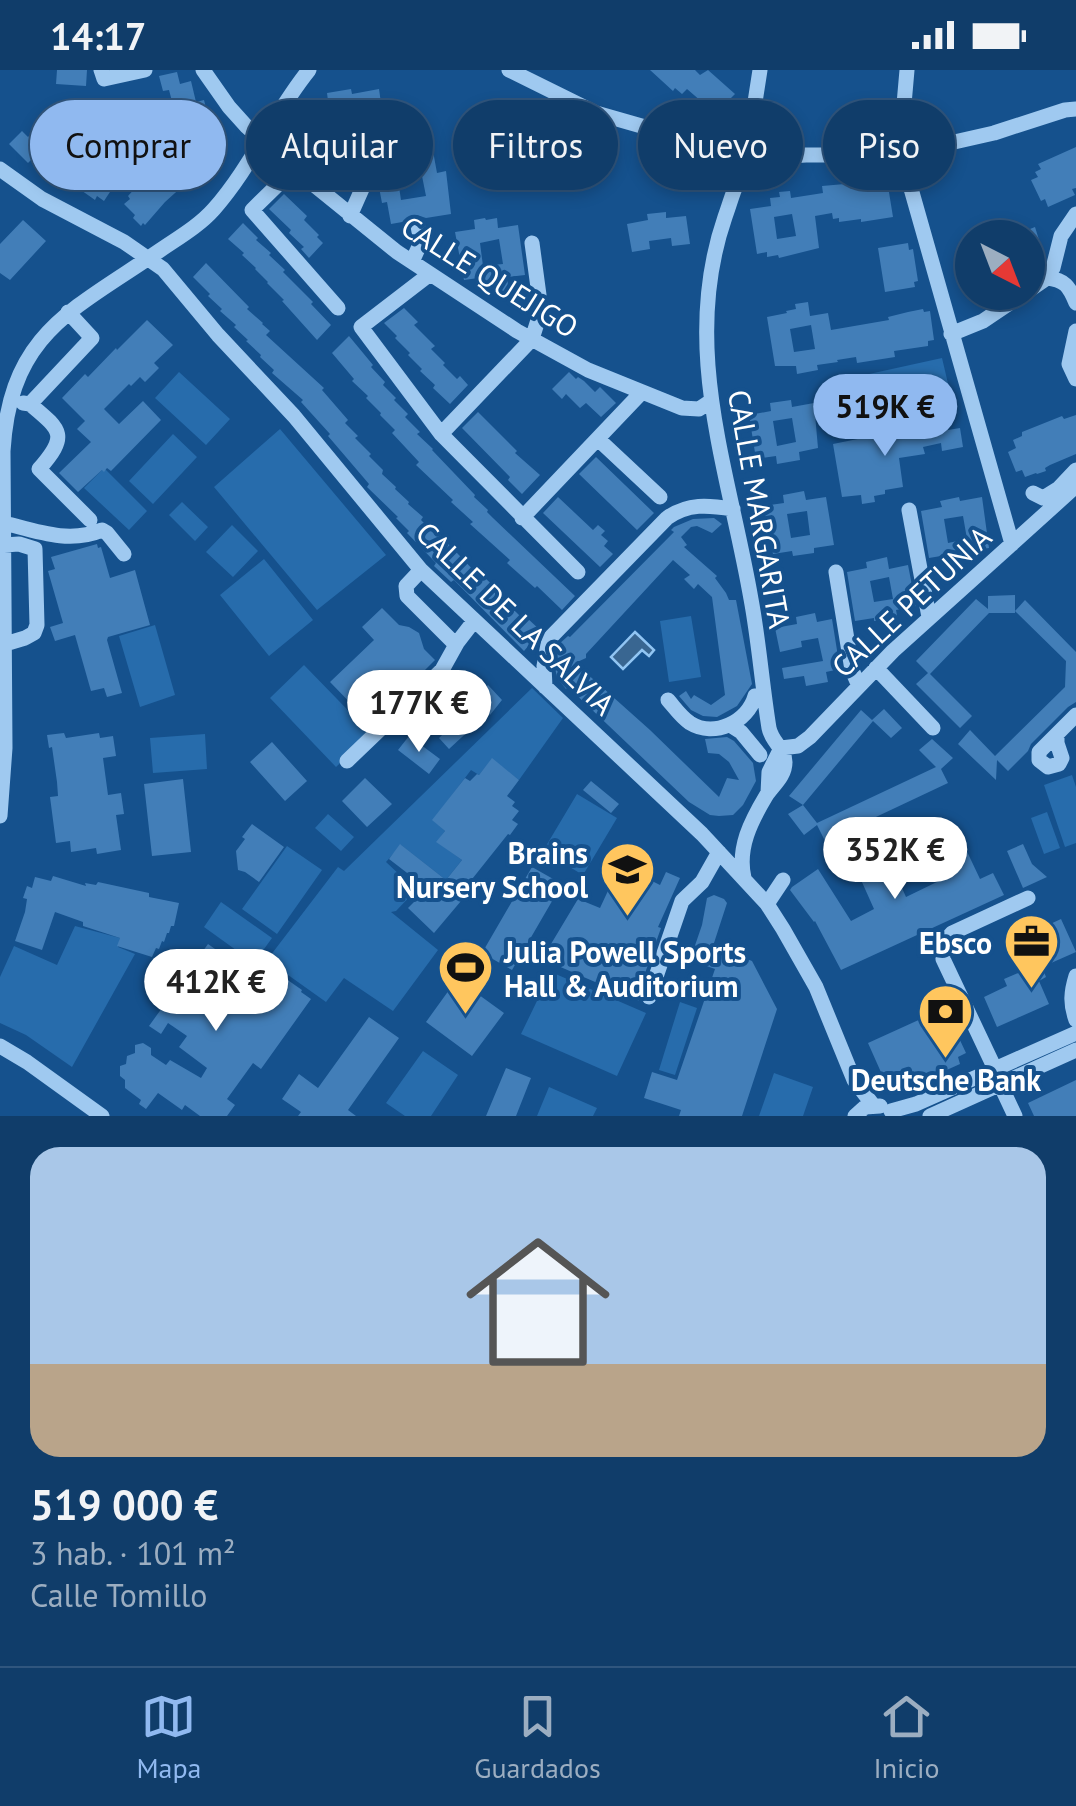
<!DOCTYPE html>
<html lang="es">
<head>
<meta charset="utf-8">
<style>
  body { margin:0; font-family:"PT Sans",sans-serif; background:#194470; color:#f1f3f6; height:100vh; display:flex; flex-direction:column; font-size:38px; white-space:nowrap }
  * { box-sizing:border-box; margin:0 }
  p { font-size:32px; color:#9caec1 }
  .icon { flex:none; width:55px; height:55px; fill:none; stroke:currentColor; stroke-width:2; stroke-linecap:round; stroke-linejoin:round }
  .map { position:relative; height:1046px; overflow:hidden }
  .sheet { display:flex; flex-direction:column; background:#103d6a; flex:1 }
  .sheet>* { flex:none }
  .banner { position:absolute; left:30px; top:30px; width:1018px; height:90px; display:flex; gap:20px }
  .needle { width:65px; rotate:138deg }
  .tools { position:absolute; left:955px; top:150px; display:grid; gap:20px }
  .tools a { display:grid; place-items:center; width:90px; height:90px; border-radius:50%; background:#103d6a; box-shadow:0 5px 15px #0003,0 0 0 2px #30567e; font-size:50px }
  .price { position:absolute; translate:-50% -85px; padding:0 22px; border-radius:35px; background:#fff; color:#222; font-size:32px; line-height:65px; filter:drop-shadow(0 2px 5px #0008) }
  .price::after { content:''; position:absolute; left:50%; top:60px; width:30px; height:22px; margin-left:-15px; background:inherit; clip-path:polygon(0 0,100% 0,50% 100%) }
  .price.on { background:#90b9f0; color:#111 }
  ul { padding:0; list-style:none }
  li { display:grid; align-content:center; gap:20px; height:530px; padding:0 30px }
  li span { display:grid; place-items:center; height:310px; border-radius:30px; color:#555 }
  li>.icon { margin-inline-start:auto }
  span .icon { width:180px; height:180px; fill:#fffc; stroke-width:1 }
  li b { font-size:42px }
  .tag { padding:0 35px; border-radius:45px; background:#103d6a; box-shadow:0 5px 15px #0003,0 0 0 2px #30567e; font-size:35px; line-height:90px }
  .tag.on { background:#90b9f0; color:#111 }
  .status { display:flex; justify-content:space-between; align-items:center; height:70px; padding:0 50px; background:#103d6a; direction:ltr }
  .status svg { height:28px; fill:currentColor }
  .tab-bar { display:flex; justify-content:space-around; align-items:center; height:140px; border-top:2px solid #30567e; background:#103d6a; font-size:28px; color:#9caec1 }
  .tab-bar a { display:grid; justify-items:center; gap:5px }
  .tab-bar .on { color:#90b9f0 }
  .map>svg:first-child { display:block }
  .green { fill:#276cac }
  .water { fill:#396691; stroke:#91c5f3; stroke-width:2.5 }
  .building { fill:#427eb8; fill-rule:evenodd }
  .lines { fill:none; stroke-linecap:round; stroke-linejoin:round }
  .minor { stroke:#9fc9f0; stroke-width:15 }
  .labels { text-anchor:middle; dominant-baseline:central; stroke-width:8; stroke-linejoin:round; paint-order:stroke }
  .street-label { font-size:30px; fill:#fff; stroke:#15518d }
  .poi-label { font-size:30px; font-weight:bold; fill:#fff; stroke:#15518d; text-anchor:end }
</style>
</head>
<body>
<div class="status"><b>14:17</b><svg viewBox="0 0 49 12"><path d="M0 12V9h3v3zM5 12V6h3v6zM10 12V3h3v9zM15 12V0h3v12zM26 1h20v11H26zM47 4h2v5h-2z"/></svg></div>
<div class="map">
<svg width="1076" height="1046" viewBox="0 0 1076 1046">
  <rect width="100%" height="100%" fill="#15518d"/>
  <!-- green -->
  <path class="green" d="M942,288L950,322L867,340L860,306Z
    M179,302L230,349L206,375L155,328Z
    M280,359L386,485L317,540L214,417Z
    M173,364L197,387L153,434L129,411Z
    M102,400H106L147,441L129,460L84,418Z
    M182,432L208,457L195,471L169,445Z
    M232,455L258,481L233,507L206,482Z
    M264,489L313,550L269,586L220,525Z
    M691,546L701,607L669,612L660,551Z
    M155,555L175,625L140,637L119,566Z
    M304,595L371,664L336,697L270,628Z
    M532,618L563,648L519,710L492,689L479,705L471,700L433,750L445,761L437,772L462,790L446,810L401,775L386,792L416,820L396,841L391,842L438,880L393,941L344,908L326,932L267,890L338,797L344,801Z
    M205,664L207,699L153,703L150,668Z
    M1072,705L1076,717V773L1065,777L1044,715Z
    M577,724L617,748L583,805L543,781Z
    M1047,742L1060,778L1044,784L1031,748Z
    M328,744L354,767L341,781L315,758Z
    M287,776L322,800L277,864L242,839Z
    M221,832L272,868L254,893L204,857Z
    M75,856L120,868L118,877L135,884L72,997L26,965L0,953V907L14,876L57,895Z
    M551,902L646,943L617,1006L521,964Z
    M680,932L697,938L675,1005L659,1000Z
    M423,981L458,1005L431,1046H405L386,1033Z
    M774,1003L813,1017L803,1046H759Z
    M549,1017L597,1038L593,1046H537Z"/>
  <!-- water -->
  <path class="water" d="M635,562L654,580L649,586L642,580L623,599L611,587Z"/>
  <!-- building -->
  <path class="building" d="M57,0H87L86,16L56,14Z
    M650,0H695L700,5L708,0L735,24L731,28L734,30L719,42L712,35L709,38L687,19L682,24L675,18L673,21Z
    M177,2L180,14L191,11L196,32L204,30L209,50L218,48L222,68L220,69L226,75L197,106L195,105L165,132L145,155L143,153L141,156L133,148L135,145L124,134L130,129L128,126L137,116L140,119L156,104L152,99L161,91L175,107L193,88L189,84L201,72L197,56L188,58L183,37L174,39L169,20L163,21L159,6Z
    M351,19L352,24L379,19L382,40L390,39L393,57L389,58L394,87L433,81L437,103L446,101L451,144L426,148L417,145L408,151L391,154L387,132L382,133L378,112L384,111L379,82L371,83L362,79L354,84L337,86L334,65L326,67L323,47L330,46L327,23ZM422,106L426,126L401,130L398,110Z
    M82,30L92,47L94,46L105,57L95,66L80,50L71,56L67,51L54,65L81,91L77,95L93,106L94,104L104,113L107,111L98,98L122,62L141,75L104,131L97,126L95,130L68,111L64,116L32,89L28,93L9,74L22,61L28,67L46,49L49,52Z
    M1076,77V118L1072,119L1075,125L1048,137L1045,129L1041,131L1031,110L1038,107L1035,102L1041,99L1038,94Z
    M856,113L857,118L878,114V117L888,116L893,147L861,152V149L839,152V148L833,149L832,143L815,146L819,178L779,188L778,185L767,187V182L757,184L750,139L771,136L770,128L780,127L779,122L790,121L791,128L823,123L822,116ZM792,144L796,166L777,169L774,147Z
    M284,124L307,146L304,150L319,165L317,167L323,173L309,188L301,179L304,177L289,163L291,160L269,139Z
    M666,142V148L686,146L690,174L672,176L671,168L649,171L650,179L632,182L627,154L648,150L647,144Z
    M485,148L486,150L497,148L498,158L518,155L525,205L507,207L509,223L498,224L496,212L485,214V207L464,210L455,162L475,159L474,150ZM499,169L503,194L483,196L480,173Z
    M23,150L46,171L10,210L0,203V174Z
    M243,153L258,168L256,170L271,183L269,185L285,200L283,202L313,232L311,234L331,255L317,270L282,231L284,230L267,213L268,212L255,199L256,198L242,185L244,183L228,169Z
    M1035,157L1044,186L1042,194L1028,200V168L1010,167Z
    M908,173L909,180L913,179L918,211L914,212L915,217L885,222L878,178Z
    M972,176V229L959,196L967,192L962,180Z
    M206,193L249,237L247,239L263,253L262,254L270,261L266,265L324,318L322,320L348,350L345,353L358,366L355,368L371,384L369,386L383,400L382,404L396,417L395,419L409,432L408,434L423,447L421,450L434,463L436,461L479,506L481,504L511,533L509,535L523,549L525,546L541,561L524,581L454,510L451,512L434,496L436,493L407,463L409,461L396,448L398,447L367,417L369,414L328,366L330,364L301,332L303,330L272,303L274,300L260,287L261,285L246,271L248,270L234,257L236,255L220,241L222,239L208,226L210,224L193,207Z
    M808,232L810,246L828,243L831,260L889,250L888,247L908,242L923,239L924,242L930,241L934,270L928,271V276L894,281L895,287L857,293L856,287L837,290L838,292L817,295L818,300L797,304L796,296H775L767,247L787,243L786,241L796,239L795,234ZM811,255L815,279L794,282L790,259Z
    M404,238L418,252L414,255L435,276L431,279L445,293L443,295L457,309L460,306L468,315L450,334L433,318L435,315L420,301L422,299L408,285L410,283L395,268L397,266L384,253Z
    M147,250L173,275L154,293L159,298L145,312L140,307L131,316L129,314L104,339L119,354L143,331L161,350L111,401L107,398L104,402L102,400L78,422L59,403L91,372L77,359L85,351L62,328L85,304L88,307L116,278L117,280Z
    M349,266L373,295L371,297L385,312L383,315L396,328L394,330L408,344L405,347L420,362L417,364L433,379L432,380L475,425L474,427L488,440L487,442L493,448L575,526L562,540L537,516L535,518L507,493L510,490L470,454L473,452L451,432L453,430L416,395L419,392L392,363L395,360L380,345L381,343L366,328L368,326L352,311L354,309L332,283Z
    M569,302L576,309L578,307L584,311L595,322L600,317L616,333L601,347L586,333L580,338L566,324L562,329L552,319Z
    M791,330L792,337L814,333L818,378L799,382L800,390L777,394L776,386L756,389L749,345L771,341L770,333ZM792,348L796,372L777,376L773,351Z
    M478,342L517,381L515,383L540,405L522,424L508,410L510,407L462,358Z
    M1076,345V384L1050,395L1045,398L1046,401L1037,404L1036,403L1025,407L1022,400L1016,402L1008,382L1016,378L1013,370L1022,366V362L1062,346L1064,349Z
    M940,353L942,361L960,358L963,377L942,381L941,373L923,377L925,384L899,388L903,417L885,420V424L874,426L875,432L862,434L861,425L842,427L833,374L897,361L898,368L918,364L917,357Z
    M596,387L654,443L637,460L579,404Z
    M804,421L806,430L826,427L834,475L814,478V483L793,486L792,481L773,484L763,436L784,433L783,425ZM807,441L810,465L791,468L787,444Z
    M558,427L593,460L598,455L605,461L601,465L608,471L604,476L613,484L600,497L543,443Z
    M959,427L960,431L982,427L989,478L970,481L972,488L948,492L947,485L929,488L921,441L942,437L940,431ZM963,446L967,469L948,473L944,449Z
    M714,448L722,454L712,463L697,456L691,457L681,467L687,475L684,477L717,506L715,508L726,523L729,530H736L752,614L737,636L717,647L703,646L691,640L679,626L686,621L691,629L694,625L711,635L725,625L712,527L698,514L694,519L684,509L690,505L673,490L586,584V588L575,593L650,660L719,727L727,708L739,710L729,692L719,684L708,683L705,669L727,667L734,671L753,693L756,711L743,735L733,745L719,746L710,745L689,732L568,617L566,619L557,608L555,597L559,574L568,566L570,567L674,462L671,460L674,457L693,449Z
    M97,474L98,478L101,477L110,508L135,500L150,555L108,567L107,570L122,623L107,627L104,618L91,621L75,565L55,571L50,557L63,553L48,501L55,499L51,487Z
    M887,487L889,499L908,495L916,536L896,540L898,551L886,553L885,549L874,551V548L855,551L847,502L867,498L866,492ZM889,507L893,529L874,532L870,511Z
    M1015,525V541L1025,530L1076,582V632L1068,637L1031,674L1028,681L1008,701L997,690L996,710L958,674L970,660L995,686L1065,617L1066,591L1015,541V543H989L930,604L972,646L960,658L916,614L928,603L916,591L976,529L988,539V526Z
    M382,538L399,555L409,557L419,563L424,579L435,590L414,611L407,604L363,646L330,612L374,570L362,557Z
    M815,543L817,552L832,549L840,599L826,602L828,612L806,616L804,606L784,609L782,598L823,591L818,568L801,571L802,577L780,582L775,558L797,554L796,547Z
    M467,611L476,621L479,618L482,621L488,615L502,630L490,645L488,643L449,679L439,668L446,661L442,657L447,652L437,641Z
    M884,639L902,658L891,668L873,651L803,735L817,753L936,697L919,680L932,669L953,688L941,699L948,713L825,771L817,755L804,765L788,744L803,735L789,726L861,640L872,650Z
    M64,663L66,668L99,663L100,668L113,666L116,686L103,688L108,725L121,723L124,744L116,745L121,780L97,784L96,778L71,782L70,771L56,773L50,727L58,726L57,712L52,677L49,678L47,665Z
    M409,666L440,689L429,704L398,680Z
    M272,672L307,711L285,731L250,692Z
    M492,688L519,710L507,726L515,732L512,736L519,741L512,750L518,754L510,765L508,764L457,828L461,831L434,863L408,838L425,821L413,812L415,809L389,789L400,774L446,810L462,790L436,772L445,761L432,750L465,708L470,711L477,704L479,705Z
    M365,708L392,734L367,757L342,731Z
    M183,709L191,782L152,786L144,714Z
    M591,711L619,734L611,743L583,720Z
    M252,754L284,777L259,812L245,802L238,800L236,781L245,769L242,767Z
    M953,763L958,773L962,771L980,809L993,803L1004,825L841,900L815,851L814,852L790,820L792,817L818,799L851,851L874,839L853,792L883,776L906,827L943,809L931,784L935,780L932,773Z
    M1023,774L1032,794L1047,807L1023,818L1007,781Z
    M620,795L660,815L666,802L680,808L658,857L661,858L638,923L639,931L542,889L578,829L600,838Z
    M532,797L562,814L512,900L482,883Z
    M53,806L86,816L85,813L96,815L98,812L149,823V827L179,833L174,856H171L169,863H167L164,872L162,871L159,879L156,878L152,887L117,876L120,868L83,856V852L55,842L42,880L15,871L25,842L27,829L23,828L27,816L32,818L35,807L51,811Z
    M714,825L724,829L727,833L713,876L752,891L777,939L742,1046H679L681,1040L644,1028L652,1002L677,1010L715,899L690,890L702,855L707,828Z
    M1061,849L1076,882L1042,897L1046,907L1039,911L1049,934L997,957L984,927L1007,916L1004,909L1023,901L1011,872Z
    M208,874L259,910L269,897L302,920L301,922L311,929L261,999L253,993L227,1029L235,1035L227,1046H200L185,1035L182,1040L158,1023L146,1039L139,1034L141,1030L125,1018V1010L120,1006V996L126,994L127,986L135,983V975L143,973L151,978V985L166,995L170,990L201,1008L207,998L179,977L187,966L168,953L161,964L149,956Z
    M457,909L504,943L472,986L426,952Z
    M945,938L966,983L958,987L960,994L900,1021L898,1014L888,1018L868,973Z
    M369,947L399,968L348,1040L356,1046H298L301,1042L282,1029L299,1004L318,1018Z
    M506,998L531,1008L516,1046H486Z
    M1076,1010V1046H1034L1028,1033Z"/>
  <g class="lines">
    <!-- minor -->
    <path class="minor" d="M101,0L104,9L145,0
      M203,0L229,37L247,57L298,102L397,182L517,261L588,300L682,338L699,339L711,331
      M509,0L596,43L701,73L733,85L744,92L758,88L806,85H871L941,75L994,63L1065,40L1076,39
      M907,0L900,80L1012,474
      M752,72L753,45L760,0
      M733,85L737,73L747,70L758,75L788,82
      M0,99L42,129L124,172L163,199L218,265L294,346L421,500L702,764L767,834L783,859L816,917L854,1010L873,1035
      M294,99L252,140L338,238
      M350,146L362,119L363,90
      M412,192L421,172L418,156
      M430,204L361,257L441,364L578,502
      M1047,208C1065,210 1069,216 1076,233
      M1028,221L1047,208L1053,198L1061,166L1076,144
      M1076,261L1069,294L1076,309
      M951,264L983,251L1026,222
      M23,333L30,334L92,268L68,242
      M30,334C61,360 69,365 39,399L90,450
      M441,364L532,269L538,250L535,232L539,225L532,173
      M599,370L660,427
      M1033,423L1043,428L1059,418L1076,400
      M909,440L929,547
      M522,448L642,322
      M4,453C36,461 69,474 102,460L107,463L124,484
      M4,475L19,474L35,479L37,555L34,563L25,568L5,574
      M421,500L406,516L407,526L452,571L457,573L474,551
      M836,502L852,600L859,616
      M876,598L933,658
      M545,617L544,596L549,569L667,448C688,433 708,435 733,439
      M668,630C675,638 681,647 690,653C714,668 748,652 755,626L764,625
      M730,655L741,662L760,685
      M1057,664V673L1062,688L1059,694L1048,697L1039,690V682Z
      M1057,664L1076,645
      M347,691L442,600L457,573
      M768,723L769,702L781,678L798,676L810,667L893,581L1076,416
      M0,746L5,678L3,381C10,263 73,240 159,181C178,168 199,156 214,139C251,97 274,43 309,0
      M744,808C737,778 751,751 766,726C773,715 785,707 785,692C785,678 772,673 769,658C762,615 759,572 751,529C729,401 680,277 725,147C732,128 736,108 750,92
      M767,834L783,810
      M1076,906C1071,922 1070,934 1076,950
      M649,927L682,831L702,812L719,782
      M0,976L27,992L102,1046
      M995,999L943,889L942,874L952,863L1028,828
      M1000,1014L1015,1046
      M891,1041L916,1034L1076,963
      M855,1046L865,1037L880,1036
      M930,1046L1076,980"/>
  </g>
  <!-- icons -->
  <defs>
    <symbol id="school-pin" viewBox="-11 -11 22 30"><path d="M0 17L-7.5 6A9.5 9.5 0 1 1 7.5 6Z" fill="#ffc65e" stroke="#15518d"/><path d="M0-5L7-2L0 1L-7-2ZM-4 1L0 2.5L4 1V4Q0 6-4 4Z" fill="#111"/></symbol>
    <symbol id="office-pin" viewBox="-11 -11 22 30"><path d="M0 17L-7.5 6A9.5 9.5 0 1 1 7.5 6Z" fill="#ffc65e" stroke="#15518d"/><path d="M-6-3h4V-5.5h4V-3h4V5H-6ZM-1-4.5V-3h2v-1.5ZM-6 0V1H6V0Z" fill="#111"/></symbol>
    <symbol id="stadium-pin" viewBox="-11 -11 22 30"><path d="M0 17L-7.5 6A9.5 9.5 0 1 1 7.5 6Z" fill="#ffc65e" stroke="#15518d"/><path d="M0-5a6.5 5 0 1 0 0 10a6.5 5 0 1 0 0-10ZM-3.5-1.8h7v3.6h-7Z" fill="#111"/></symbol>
    <symbol id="bank-pin" viewBox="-11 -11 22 30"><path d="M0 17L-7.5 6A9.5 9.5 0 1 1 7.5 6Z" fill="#ffc65e" stroke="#15518d"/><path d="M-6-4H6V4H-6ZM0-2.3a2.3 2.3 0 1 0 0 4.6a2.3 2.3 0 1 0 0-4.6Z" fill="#111"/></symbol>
  </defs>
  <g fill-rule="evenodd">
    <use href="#school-pin" x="596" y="768" width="63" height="86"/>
    <use href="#office-pin" x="1000" y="840" width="63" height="86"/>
    <use href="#stadium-pin" x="434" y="866" width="63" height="86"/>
    <use href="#bank-pin" x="914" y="910" width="63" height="86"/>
  </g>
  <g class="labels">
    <!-- street labels -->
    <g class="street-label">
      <text transform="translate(490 206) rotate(32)">CALLE QUEJIGO</text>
      <text transform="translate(760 439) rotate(80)">CALLE MARGARITA</text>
      <text transform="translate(911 531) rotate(-43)">CALLE PETUNIA</text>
      <text transform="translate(516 548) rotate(44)">CALLE DE LA SALVIA</text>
    </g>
    <!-- poi labels -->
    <g class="poi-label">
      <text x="588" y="782">Brains<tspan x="588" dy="34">Nursery School</tspan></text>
      <text x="992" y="872">Ebsco</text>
      <text x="504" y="881" text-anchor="start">Julia Powell Sports<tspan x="504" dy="34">Hall &amp; Auditorium</tspan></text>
      <text x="946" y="1009" text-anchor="middle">Deutsche Bank</text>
    </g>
  </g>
</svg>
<div class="tools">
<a><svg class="needle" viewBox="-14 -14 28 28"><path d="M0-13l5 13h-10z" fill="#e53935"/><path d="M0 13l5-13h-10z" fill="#9caec1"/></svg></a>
</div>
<b class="price on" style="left:885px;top:389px">519K €</b>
<b class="price" style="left:419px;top:685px">177K €</b>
<b class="price" style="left:895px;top:832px">352K €</b>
<b class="price" style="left:216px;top:964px">412K €</b>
<div class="banner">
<a class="tag on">Comprar</a>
<a class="tag">Alquilar</a>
<a class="tag">Filtros</a>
<a class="tag">Nuevo</a>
<a class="tag">Piso</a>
</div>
</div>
<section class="sheet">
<ul>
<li><span style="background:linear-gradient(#a9c7e8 70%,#b9a48a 0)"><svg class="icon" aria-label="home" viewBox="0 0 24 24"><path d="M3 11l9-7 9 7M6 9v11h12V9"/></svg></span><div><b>519 000 €</b><p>3 hab. · 101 m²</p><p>Calle Tomillo</p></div></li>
</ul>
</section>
<nav class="tab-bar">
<a class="on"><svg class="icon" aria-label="map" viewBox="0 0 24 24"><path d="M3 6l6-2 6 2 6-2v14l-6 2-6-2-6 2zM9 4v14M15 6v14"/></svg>Mapa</a>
<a><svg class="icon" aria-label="saved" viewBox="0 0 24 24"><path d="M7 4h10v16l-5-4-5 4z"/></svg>Guardados</a>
<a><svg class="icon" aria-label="home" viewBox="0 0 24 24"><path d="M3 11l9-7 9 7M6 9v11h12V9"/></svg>Inicio</a>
</nav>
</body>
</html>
